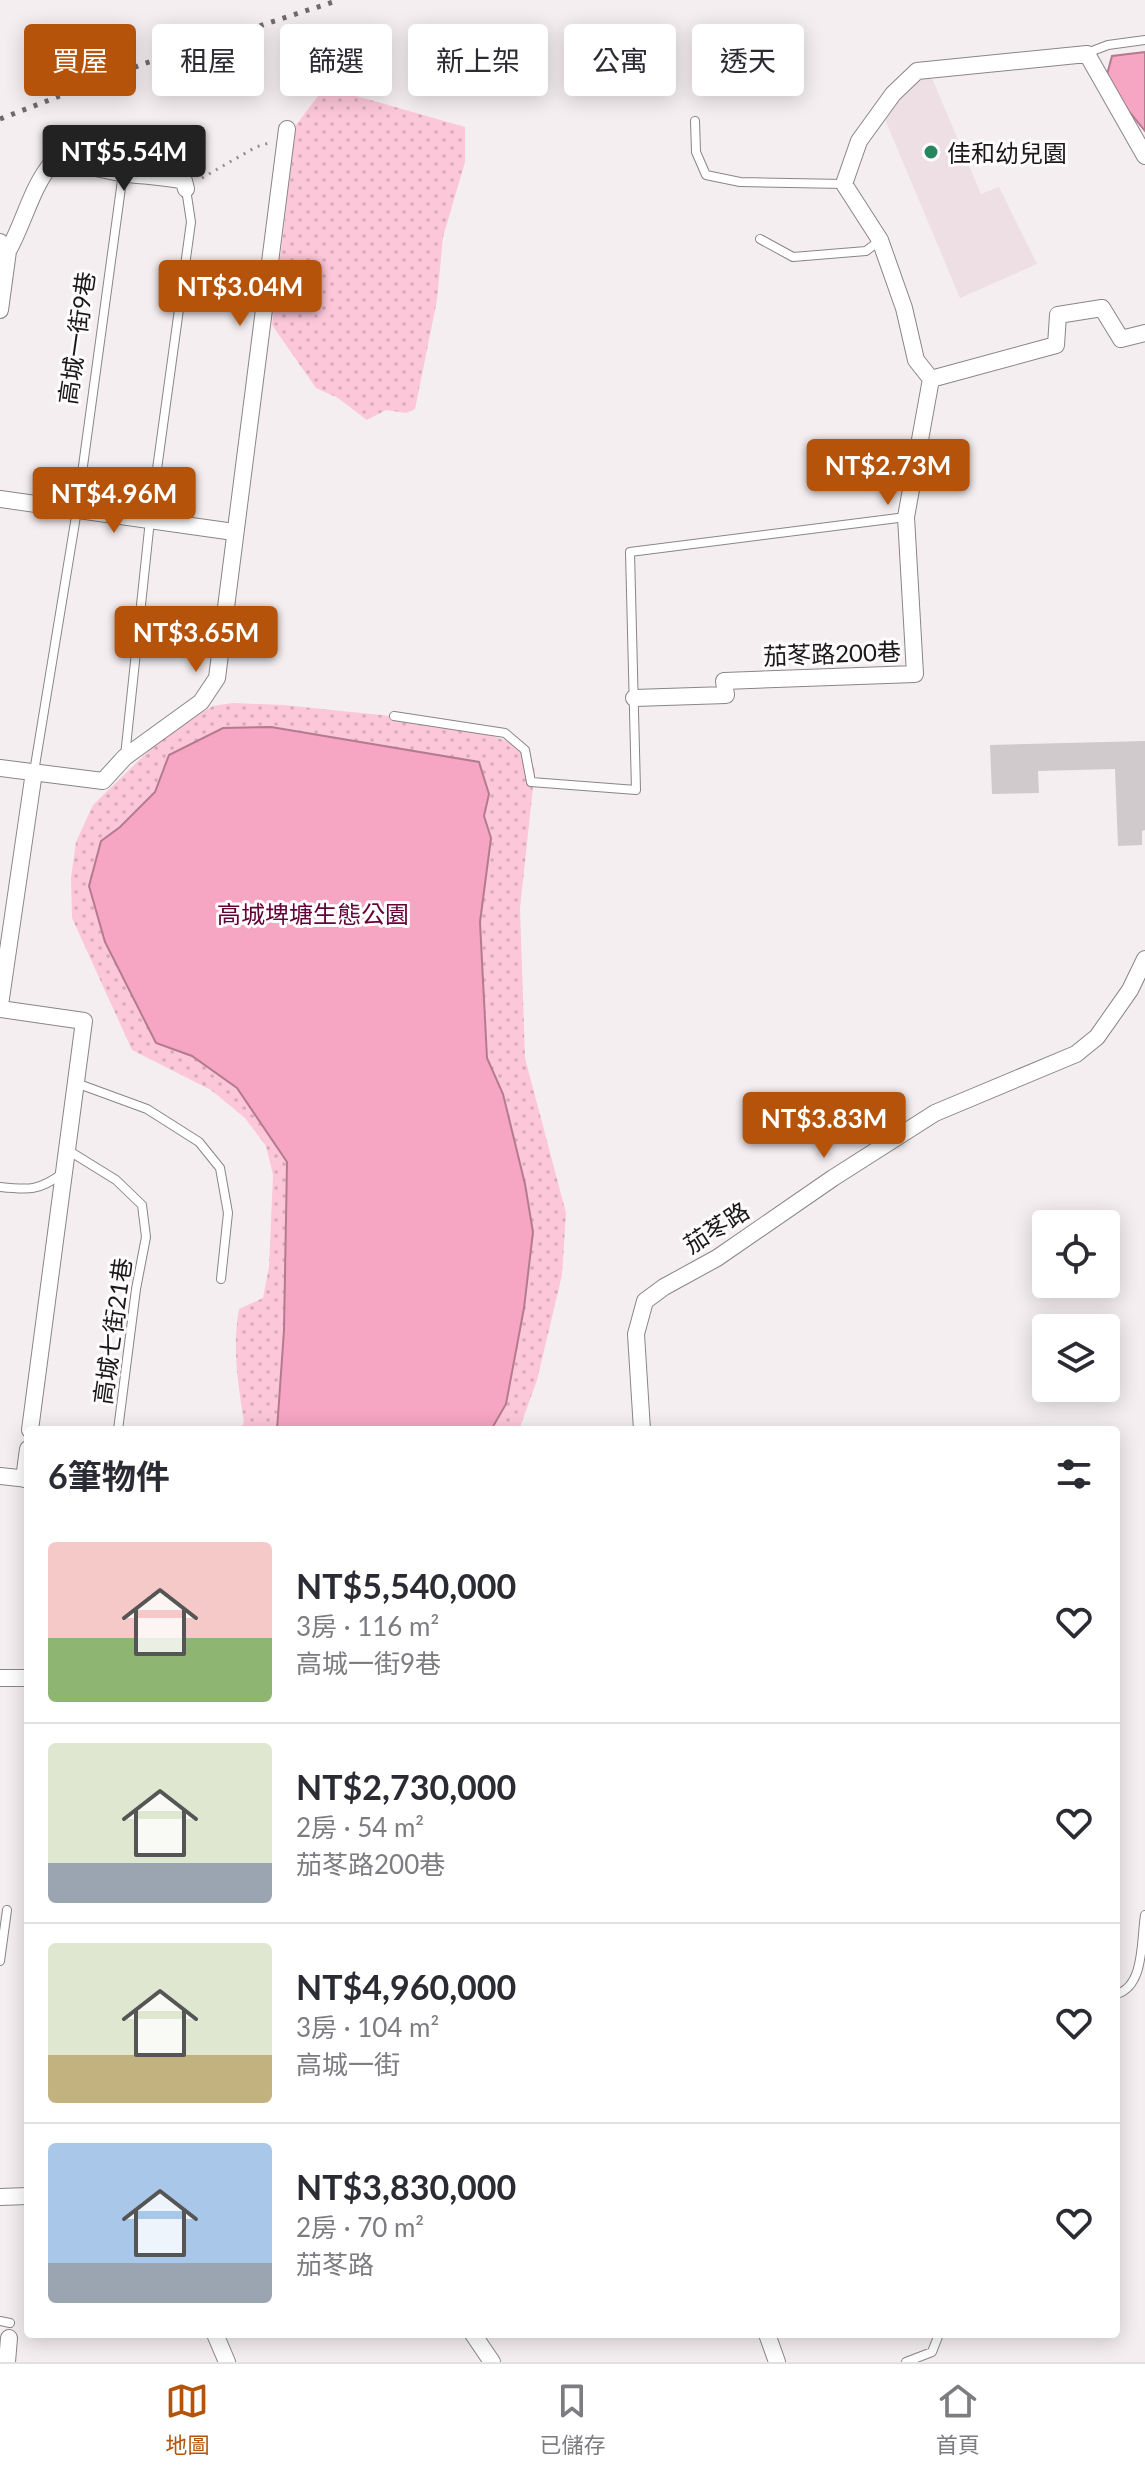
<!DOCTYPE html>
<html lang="zh-TW">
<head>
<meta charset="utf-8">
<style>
  body { margin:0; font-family:Lato,"Noto Sans TC",sans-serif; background:#f7f7f7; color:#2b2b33; height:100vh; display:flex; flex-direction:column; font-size:30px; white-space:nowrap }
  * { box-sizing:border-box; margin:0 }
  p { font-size:26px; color:#7c7c81 }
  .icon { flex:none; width:44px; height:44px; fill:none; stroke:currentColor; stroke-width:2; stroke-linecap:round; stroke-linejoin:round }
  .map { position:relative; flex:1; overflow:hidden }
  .panel { position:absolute; left:24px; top:1426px; width:1096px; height:912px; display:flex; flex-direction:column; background:#fff; border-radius:8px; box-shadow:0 4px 20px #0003 }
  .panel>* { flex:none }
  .top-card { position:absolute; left:24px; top:24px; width:1098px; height:72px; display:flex; gap:16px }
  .tools { position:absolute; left:1032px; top:1210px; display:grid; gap:16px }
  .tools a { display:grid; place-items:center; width:88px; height:88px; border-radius:8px; background:#fff; box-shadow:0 4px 20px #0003; font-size:40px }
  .price { position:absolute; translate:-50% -68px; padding:0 18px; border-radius:8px; background:#b45309; color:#fff; font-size:26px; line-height:52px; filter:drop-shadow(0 2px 4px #0008) }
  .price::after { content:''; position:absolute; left:50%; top:48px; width:24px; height:18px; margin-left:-12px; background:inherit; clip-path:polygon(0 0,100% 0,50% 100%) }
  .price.selected { background:#222; color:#fff }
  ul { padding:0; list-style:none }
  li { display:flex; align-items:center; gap:24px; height:200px; padding:0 24px }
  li+li { border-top:2px solid #e1e1e2 }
  li span { display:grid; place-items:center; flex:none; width:224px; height:160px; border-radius:8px; color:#555 }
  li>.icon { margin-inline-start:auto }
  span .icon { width:96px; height:96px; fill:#fffc; stroke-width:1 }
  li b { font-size:34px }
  h2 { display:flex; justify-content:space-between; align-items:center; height:96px; padding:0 24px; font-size:34px }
  .chip { padding:0 28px; border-radius:8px; background:#fff; box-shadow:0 4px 20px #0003; font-size:28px; line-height:72px }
  .chip.selected { background:#b45309; color:#fff }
  .tab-bar { display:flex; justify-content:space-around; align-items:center; height:112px; border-top:2px solid #e1e1e2; background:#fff; font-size:22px; color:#7c7c81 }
  .tab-bar a { display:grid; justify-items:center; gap:4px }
  .tab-bar .selected { color:#b45309 }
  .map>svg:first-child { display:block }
  .built { fill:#eedfe4 }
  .park { fill:url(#park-dots) }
  .water { fill:#f6a5c2; stroke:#b47b8f; stroke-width:2 }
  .building { fill:#d0cacc }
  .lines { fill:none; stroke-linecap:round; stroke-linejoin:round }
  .service-casing { stroke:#8a8586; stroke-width:10 }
  .minor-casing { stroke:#8a8586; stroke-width:18 }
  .path { stroke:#948f90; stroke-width:3; stroke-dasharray:2 6; stroke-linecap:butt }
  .service { stroke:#fff; stroke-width:8 }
  .minor { stroke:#fff; stroke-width:16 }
  .rail { stroke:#6f6b6c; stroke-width:5; stroke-dasharray:4 8; stroke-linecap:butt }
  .poi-dot { fill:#25865f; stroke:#fffcfd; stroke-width:3 }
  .labels { text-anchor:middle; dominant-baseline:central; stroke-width:6; stroke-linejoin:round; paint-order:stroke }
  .poi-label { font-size:24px; fill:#1a1818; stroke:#fffcfd; text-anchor:start }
  .street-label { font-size:24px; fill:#1a1818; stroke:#fffcfd }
  .park-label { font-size:24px; fill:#630236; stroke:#fffcfd }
</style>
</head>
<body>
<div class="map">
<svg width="1145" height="2362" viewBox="0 0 1145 2362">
  <defs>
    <pattern id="park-dots" width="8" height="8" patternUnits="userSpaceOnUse" patternTransform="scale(2)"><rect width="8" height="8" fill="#fcc7d9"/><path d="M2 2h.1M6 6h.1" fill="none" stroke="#d7aaba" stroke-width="1.8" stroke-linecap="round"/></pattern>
  </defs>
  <rect width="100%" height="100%" fill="#f4eef0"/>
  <!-- built -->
  <path class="built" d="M931,76L981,194L999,187L1037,264L960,298L884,117L920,78Z"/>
  <!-- park -->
  <path class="park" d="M325,87L465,127V162L443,237L437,300L415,409L406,413L386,410L367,420L338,398L316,388L272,325L296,125Z
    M233,703L283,705L391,716L484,733L515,744L535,769L520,908L525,1058L566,1213L562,1275L537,1380L519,1430H240L244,1422C238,1384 232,1347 239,1309L263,1298L269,1267L273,1175L266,1146L245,1118L211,1090L132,1050L72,918L71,878L76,842L93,805L167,733L213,706Z"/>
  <!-- water -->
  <path class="water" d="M1145,52V131L1105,82L1112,56Z
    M271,727L479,762L489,794L484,816L491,838L480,922L487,1058L503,1094L525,1184L533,1232L524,1308L506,1404L491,1430H277L284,1330L287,1162L237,1088L192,1056L156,1043L105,942L89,886L101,841L120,827L155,792L169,755L223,728Z"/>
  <!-- building -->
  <path class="building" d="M1145,741V830L1142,831V845L1118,846L1115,769L1038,771L1039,793L992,794L990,745Z"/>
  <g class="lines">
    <defs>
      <path id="service" d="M1087,53L1108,45L1145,40
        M695,121L696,152L706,175L740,182L844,184
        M760,239L793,257L866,251L879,241
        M394,716L505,733L525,750L531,782L636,790L630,552L906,517
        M125,756L150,520L191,222L186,189
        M34,772L77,510L123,173
        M76,1083L147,1109L199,1142L220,1168L228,1213L221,1279
        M66,1149L116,1180L142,1205L146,1237L136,1289L118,1430
        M0,1187C29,1190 39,1191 63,1173
        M0,1961L7,1910
        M1116,1994C1145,1987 1141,1939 1145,1915
        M0,2321L10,2323
        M906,2362L932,2352L939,2334"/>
      <path id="minor" d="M0,242L8,251L0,310
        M8,251C24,223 31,188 52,163C77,162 97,169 121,173C142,176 163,176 184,181L186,189
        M931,379L916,360L904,308L880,240L844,184L859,141L893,94L917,71L1087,54L1145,156
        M0,499L234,532
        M634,698L726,695L724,681L915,674L906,517L931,379L1056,345L1058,315L1102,308L1121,339L1145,333
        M0,768L103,781L125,757L201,702L217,678L287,129
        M0,1005L34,772
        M0,1009L84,1021L30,1430
        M642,1430L636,1334L645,1301L664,1287L717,1258L833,1178L935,1113L1076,1054L1097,1037L1130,990L1145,959
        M0,1476L28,1479
        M24,1479L28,1449
        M0,1678H28
        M0,2197L28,2196
        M215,2334L227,2362
        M473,2334L492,2362
        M767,2334L777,2362
        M7,2362L9,2338"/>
    </defs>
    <!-- service casing -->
    <use href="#service" class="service-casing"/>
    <!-- minor casing -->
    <use href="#minor" class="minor-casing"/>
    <!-- path -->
    <path class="path" d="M202,178L256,147L269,143"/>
    <!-- service -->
    <use href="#service" class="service"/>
    <!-- minor -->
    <use href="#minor" class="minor"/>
    <!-- rail -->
    <path class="rail" d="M0,119L143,64L339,0"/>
  </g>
  <!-- markers -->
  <circle class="poi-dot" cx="931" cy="152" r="8"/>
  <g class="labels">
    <!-- poi labels -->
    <g class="poi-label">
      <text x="947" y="152">佳和幼兒園</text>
    </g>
    <!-- street labels -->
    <g class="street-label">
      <text transform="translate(76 338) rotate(-82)">高城一街9巷</text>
      <text transform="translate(832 653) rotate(-2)">茄苳路200巷</text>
      <text transform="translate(716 1227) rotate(-33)">茄苳路</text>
      <text transform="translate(112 1331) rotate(-82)">高城七街21巷</text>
    </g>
    <!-- park labels -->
    <g class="park-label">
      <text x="313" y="913">高城埤塘生態公園</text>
    </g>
  </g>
</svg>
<div class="tools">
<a><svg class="icon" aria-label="locate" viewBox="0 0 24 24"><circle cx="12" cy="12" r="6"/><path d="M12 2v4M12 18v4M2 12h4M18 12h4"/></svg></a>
<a><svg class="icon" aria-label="layers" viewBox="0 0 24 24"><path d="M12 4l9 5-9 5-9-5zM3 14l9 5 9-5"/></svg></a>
</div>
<b class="price selected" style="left:124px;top:193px">NT$5.54M</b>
<b class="price" style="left:240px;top:328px">NT$3.04M</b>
<b class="price" style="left:888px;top:507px">NT$2.73M</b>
<b class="price" style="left:114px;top:535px">NT$4.96M</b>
<b class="price" style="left:196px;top:674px">NT$3.65M</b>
<b class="price" style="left:824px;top:1160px">NT$3.83M</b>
<div class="top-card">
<a class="chip selected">買屋</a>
<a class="chip">租屋</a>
<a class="chip">篩選</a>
<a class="chip">新上架</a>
<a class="chip">公寓</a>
<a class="chip">透天</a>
</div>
<section class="panel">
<h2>6筆物件<svg class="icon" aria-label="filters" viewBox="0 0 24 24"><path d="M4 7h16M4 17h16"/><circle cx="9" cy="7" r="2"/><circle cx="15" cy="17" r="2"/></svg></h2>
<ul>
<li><span style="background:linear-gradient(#f6c9c9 60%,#8fb573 0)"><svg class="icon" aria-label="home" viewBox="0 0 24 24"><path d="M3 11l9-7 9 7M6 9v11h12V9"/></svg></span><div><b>NT$5,540,000</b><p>3房 · 116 m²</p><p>高城一街9巷</p></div><svg class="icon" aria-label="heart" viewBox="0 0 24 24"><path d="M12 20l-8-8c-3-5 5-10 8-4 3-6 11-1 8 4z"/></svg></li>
<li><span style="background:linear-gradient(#dfe7d0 75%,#9aa5b1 0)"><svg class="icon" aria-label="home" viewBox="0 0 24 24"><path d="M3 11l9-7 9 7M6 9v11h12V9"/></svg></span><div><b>NT$2,730,000</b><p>2房 · 54 m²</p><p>茄苳路200巷</p></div><svg class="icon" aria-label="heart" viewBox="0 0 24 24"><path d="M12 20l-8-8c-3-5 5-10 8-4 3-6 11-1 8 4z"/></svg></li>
<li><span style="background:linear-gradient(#dfe7d0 70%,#c2b280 0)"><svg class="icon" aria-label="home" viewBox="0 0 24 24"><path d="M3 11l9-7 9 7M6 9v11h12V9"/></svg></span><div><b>NT$4,960,000</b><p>3房 · 104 m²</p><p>高城一街</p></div><svg class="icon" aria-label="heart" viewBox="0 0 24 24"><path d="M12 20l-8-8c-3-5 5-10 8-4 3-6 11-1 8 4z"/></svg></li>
<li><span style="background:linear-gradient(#a9c7e8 75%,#9aa5b1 0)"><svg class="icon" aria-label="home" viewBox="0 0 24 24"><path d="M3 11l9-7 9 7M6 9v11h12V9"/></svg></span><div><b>NT$3,830,000</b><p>2房 · 70 m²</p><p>茄苳路</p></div><svg class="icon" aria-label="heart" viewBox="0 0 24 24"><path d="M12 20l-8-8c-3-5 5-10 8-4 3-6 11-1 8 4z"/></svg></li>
</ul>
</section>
</div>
<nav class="tab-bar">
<a class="selected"><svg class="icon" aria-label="map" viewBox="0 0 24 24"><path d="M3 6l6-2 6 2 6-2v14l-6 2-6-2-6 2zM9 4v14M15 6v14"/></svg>地圖</a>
<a><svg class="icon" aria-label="saved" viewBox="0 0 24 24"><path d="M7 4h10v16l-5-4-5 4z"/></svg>已儲存</a>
<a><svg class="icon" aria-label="home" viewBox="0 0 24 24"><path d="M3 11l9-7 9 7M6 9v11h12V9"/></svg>首頁</a>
</nav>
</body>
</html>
